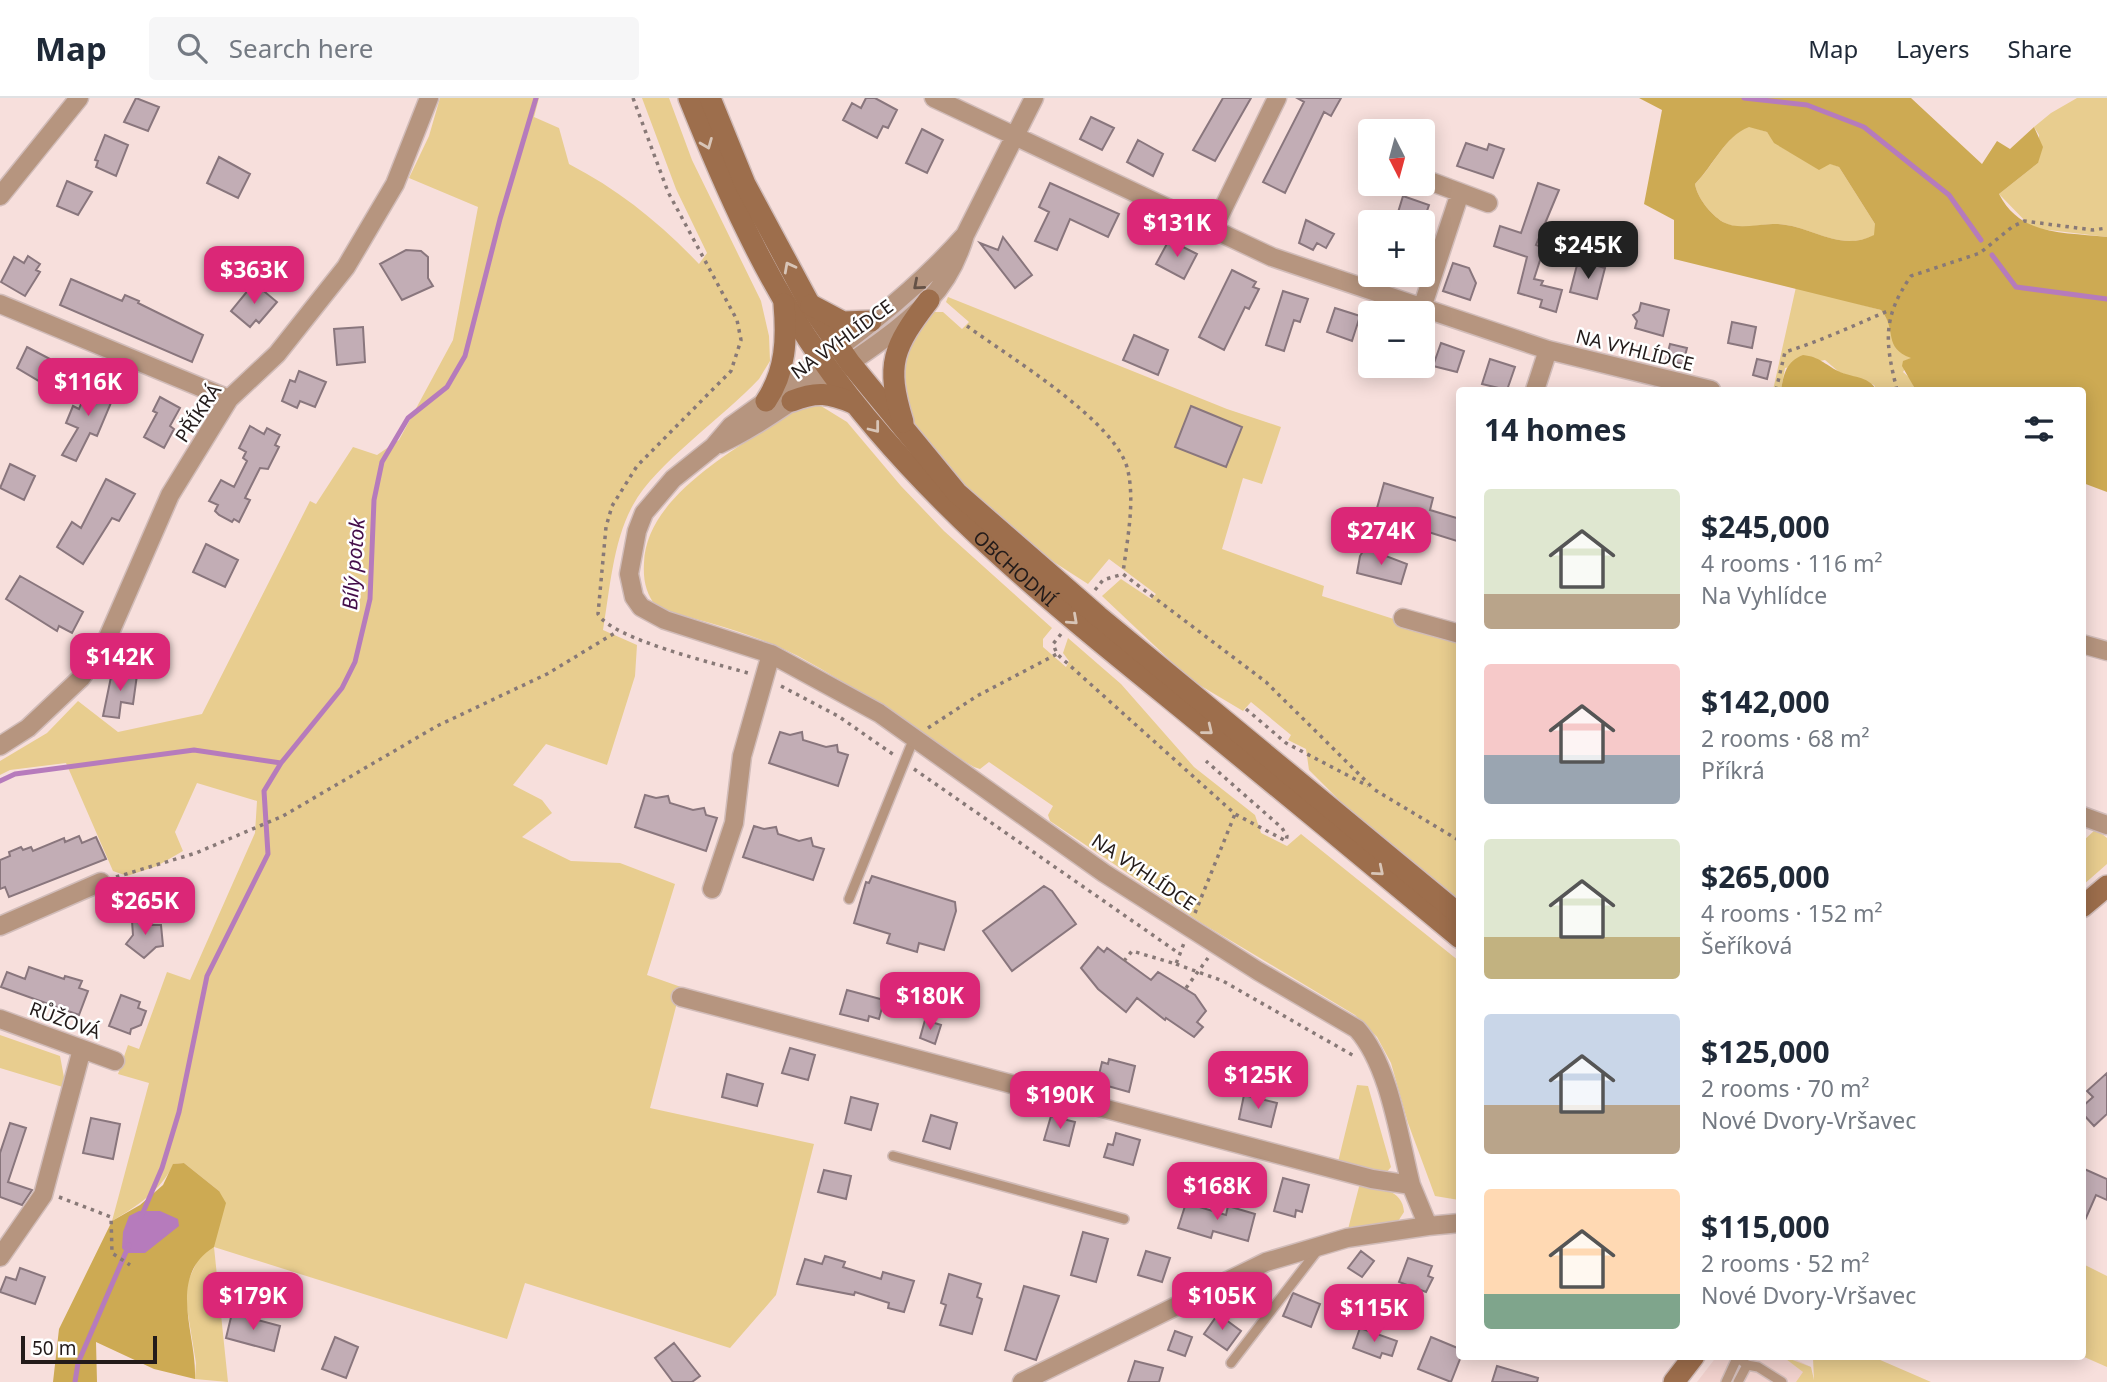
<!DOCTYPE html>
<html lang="en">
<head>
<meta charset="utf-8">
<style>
  body { margin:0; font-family:"Noto Sans",sans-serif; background:#f6f6f7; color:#1f2937; height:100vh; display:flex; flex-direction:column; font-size:26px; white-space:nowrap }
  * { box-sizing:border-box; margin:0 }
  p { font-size:23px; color:#747a83 }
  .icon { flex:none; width:38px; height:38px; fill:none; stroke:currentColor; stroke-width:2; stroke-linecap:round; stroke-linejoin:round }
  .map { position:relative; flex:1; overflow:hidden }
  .sheet { position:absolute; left:1456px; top:289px; width:630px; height:973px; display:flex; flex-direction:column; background:#fff; border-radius:7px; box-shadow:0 4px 18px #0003 }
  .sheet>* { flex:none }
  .needle { width:46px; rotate:174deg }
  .controls { position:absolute; left:1358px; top:21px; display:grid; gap:14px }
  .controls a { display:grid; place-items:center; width:77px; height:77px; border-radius:7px; background:#fff; box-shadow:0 4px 18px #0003; font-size:35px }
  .scale { position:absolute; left:21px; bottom:18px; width:136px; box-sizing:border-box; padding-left:7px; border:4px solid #231b1a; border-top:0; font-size:19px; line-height:24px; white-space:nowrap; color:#231b1a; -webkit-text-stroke:5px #fff; paint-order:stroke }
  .price { position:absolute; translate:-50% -60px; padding:0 16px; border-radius:14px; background:#db2777; color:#fff; font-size:23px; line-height:46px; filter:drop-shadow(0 2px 4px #0008) }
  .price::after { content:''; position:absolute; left:50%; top:42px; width:21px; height:16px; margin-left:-10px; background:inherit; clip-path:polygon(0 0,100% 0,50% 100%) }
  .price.active { background:#222; color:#fff }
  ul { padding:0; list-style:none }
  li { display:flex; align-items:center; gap:21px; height:175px; padding:0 28px }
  li span { display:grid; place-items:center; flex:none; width:196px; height:140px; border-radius:7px; color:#555 }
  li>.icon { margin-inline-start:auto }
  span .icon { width:84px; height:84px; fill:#fffc; stroke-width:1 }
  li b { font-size:30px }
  h2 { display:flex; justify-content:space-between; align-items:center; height:84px; padding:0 28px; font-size:30px }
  header { display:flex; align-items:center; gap:42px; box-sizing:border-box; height:98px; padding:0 35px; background:#fff; border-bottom:2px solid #e0e1e3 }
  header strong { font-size:33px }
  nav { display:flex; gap:38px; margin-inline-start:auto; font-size:24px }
  .search { width:490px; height:63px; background:#f6f6f7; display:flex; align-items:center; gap:18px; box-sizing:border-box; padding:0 24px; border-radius:7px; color:#747a83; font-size:26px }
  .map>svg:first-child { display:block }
  .built { fill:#f1d1cd }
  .green { fill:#e8cd8f }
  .forest { fill:#cdaa53; fill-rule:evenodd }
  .water { fill:#b67bbc }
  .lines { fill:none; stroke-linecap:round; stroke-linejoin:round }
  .stream { stroke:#b67bbc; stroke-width:5 }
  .building { fill:#c2adb5; stroke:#89767d; stroke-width:2 }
  .lane-casing { stroke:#d1bcb9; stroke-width:12 }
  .street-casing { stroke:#d1bcb9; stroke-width:21 }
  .secondary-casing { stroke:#d1bcb9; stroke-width:24 }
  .path { stroke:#887977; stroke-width:3.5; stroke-dasharray:3.5 5; stroke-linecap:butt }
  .lane { stroke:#b6957f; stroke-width:9 }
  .street { stroke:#b6957f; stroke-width:18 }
  .secondary { stroke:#9d6e4c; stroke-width:21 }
  .oneway { stroke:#d8c5b7 }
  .oneway2 { stroke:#655247 }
  .labels { text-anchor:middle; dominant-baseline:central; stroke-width:5; stroke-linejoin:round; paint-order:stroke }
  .street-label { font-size:19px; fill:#231b1a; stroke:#fff }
  .water-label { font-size:21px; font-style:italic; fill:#440e4a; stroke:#fff }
</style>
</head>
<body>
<header>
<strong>Map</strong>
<div class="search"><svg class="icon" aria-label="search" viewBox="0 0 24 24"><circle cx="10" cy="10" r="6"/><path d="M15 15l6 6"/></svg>Search here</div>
<nav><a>Map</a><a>Layers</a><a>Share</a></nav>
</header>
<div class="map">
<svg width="2107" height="1284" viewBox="0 0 2107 1284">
  <rect width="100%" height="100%" fill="#f7dfdc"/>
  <!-- built -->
  <path class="built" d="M1717,1258H1789L1811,1269L1801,1284H1697Z"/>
  <!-- green -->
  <path class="green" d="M440,0H539L534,19L559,30L569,66C619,92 660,125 699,166L707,155L676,91L642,0H669L692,62L761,203L769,238L770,263L759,281C725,318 655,366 633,407C613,443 610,491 603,532L637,547L635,578L607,667L546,646L513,687L542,702L552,715L522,739L571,763L620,765L675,786L647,877L681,889L650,1010L814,1046L776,1197L730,1250L525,1185L507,1241L214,1149L228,1284L195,1281L196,1265L184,1192L200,1157L219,1093L184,1065L174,1066C159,1094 139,1107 112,1123L149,985L118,976L128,947L139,951L167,874L190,882L255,735L257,703L197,685L175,734L183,753L157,768L127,778L113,773L66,665L10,672L0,677V663L47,635L78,603L118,634L202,616L310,403L316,406L353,349L377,357L399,342L453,242L478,109L409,80L429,38Z
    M2077,0H2107V139L2032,130L1999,96L2038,65L2039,37L2034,29L2051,15Z
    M1749,28L1767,34C1785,62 1812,57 1839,69L1875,126V137C1838,155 1811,127 1776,126C1758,125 1740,134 1723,124C1710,116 1697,99 1695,86C1715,66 1724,39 1749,28Z
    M1796,189L1881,212L1912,260L1903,274L1911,281L1914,289L1911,292H1877L1874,287L1839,274L1825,262L1785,270L1781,292H1773Z
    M948,199L1227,311L1281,329L1262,386L1243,380L1222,451L1324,488L1322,498L1459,542V801L1350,713L1309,672L1306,651L1288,642L1291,637L1251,604L1243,613L1191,582L1102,498L1121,481L1151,501L1156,496L1109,461L1088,486L1029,448L958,381L915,331L906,311L901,259L930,214H943L962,231L969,224L946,204Z
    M801,308H821L847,324L901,388L944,433L1052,530L1043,541V549L1066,569L1069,563L1063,555L1068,540L1121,586L1194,669L1255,717L1261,735L1287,748L1301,736L1459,863V1102L1435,1098L1408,1025L1391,965L1377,939L1355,917L1203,826L1050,723L1048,717L1053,708L989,664L980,671L974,669C915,634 860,591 798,558C754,535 705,524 657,510C646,495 643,483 644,465C646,394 748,345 801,308Z
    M2096,731L2107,740V766L2083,787V743Z
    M0,937L60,958L66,990L0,970Z
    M1357,987L1368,988L1391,1069L1386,1075L1337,1068Z
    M1360,1085C1378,1090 1403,1091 1404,1114L1395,1128L1347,1135Z
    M2083,1166L2107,1178V1269L2082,1258Z
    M1782,1258L1811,1269L1814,1282L1813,1260L1810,1258H1871L1931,1284H1796L1803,1274Z"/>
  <!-- forest -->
  <path class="forest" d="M1639,0H1911L1982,66L1997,43L2010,51L2034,29L2043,49L2038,65L1999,96C2021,139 2065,134 2107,139V394L2083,385L2082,292H1911L1914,289L1902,268L1903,263L1911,260C1882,249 1898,233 1881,212L1674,161V122L1644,106L1662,12ZM1749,29L1767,34L1774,45L1819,72L1830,66L1839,69L1875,126L1874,137C1839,155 1811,127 1776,126C1758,125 1740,133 1723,124C1710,116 1697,99 1695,86C1714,67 1724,39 1749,29Z
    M1803,257C1820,259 1824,266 1838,273C1852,280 1867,277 1877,292H1781C1784,275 1786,264 1803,257Z
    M184,1065L219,1093L226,1105L214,1149C166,1179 197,1236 195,1281L154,1271L96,1244L97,1284H53L59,1231L112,1123L140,1107L163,1087L173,1066Z"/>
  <!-- water -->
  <path class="water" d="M139,1113H160L178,1121L179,1128L145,1155H126L122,1150L123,1134L129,1118Z"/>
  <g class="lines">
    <!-- stream -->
    <path class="stream" d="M1744,0L1807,7L1864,29L1949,97L1981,142
      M1992,157L2016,189L2107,201
      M0,683L15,676L194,652L281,665L342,590L355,564L370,501L374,402L382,364L408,320L447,289L465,258L500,121L536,0
      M141,1119L162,1070L179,1014L207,878L268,756L264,693L281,665
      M75,1284L78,1265L129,1147"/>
  </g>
  <!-- building -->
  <path class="building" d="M136,0L159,9L148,33L124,24Z
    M866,0H875L897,12L888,30L883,28L877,40L843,22L852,5L861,10Z
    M1223,0H1251L1215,63L1193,52Z
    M1297,0H1341L1331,18L1324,14L1285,95L1263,84L1304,4Z
    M1091,19L1114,30L1102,52L1080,41Z
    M922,31L943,42L927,75L906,65Z
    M105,37L128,47L116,78L96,69L98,63L95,62Z
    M1138,42L1163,56L1153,78L1127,64Z
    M1466,45L1487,52L1489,46L1504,51L1493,80L1457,68Z
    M219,59L250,76L238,100L207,85Z
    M67,83L92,94L78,117L57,108Z
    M1050,85L1119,116L1108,139L1070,121L1057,152L1035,143L1049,114L1039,109Z
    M1538,85L1559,92L1536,147L1544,150L1534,181L1543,183L1541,187L1562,192L1556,214L1540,209L1542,202L1518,195L1527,159L1494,148L1500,128L1521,135Z
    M1403,98L1429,107L1423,124L1396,121Z
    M1306,122L1334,136L1326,150L1317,145L1313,152L1299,145Z
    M1003,139L1032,177L1015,190L980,145L998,152Z
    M1169,142L1197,156L1184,181L1156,166Z
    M406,152L421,153L428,159V180L433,188L402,202L380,166Z
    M28,158L40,166L36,172L40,174L25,198L1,184L14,159L24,165Z
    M1453,165L1469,170L1476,185L1470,202L1443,193Z
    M1587,165L1605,170L1597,201L1570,194L1577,167L1586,170Z
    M1232,172L1256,184L1253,189L1259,191L1249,211L1245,209L1224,252L1199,239Z
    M71,181L122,203L125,197L139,203L138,205L203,237L192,264L60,207Z
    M254,185L277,204L259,225L256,222L250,229L231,213Z
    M1283,193L1308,201L1300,224L1294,222L1284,253L1266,247Z
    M1641,205L1669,212L1663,238L1635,230L1637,223L1633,217L1639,213Z
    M1335,210L1360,218L1352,243L1327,234Z
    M1732,224L1756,229L1752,250L1728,245Z
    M363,229L365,264L337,267L334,231Z
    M1134,237L1168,252L1158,277L1123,262Z
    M1441,245L1464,253L1457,274L1433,268Z
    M1670,246L1687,250L1683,266L1666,262Z
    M27,249L50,261L47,267L57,272L49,289L17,270Z
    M1490,261L1515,269L1507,292L1482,286Z
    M1757,261L1771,264L1767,281L1753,277Z
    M299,273L326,284L315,309L300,303L297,310L282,303L290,282L295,284Z
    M89,286L116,293L97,338L90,335L76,363L62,357L78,330L66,325L73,308L79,311Z
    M160,299L180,310L170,328L174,331L164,350L144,339L157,315L153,313Z
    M1191,308L1242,329L1226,369L1175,349Z
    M250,328L264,336L267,330L280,337L275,347L279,349L268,371L260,370L245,400L250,402L239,424L234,421L232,424L219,417L215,413L218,407L209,403L221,382L234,389L247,363L243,360L246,354L239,350Z
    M10,366L35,378L24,402L0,390Z
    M106,381L135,396L119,423L112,420L83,466L57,449L72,424L81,430Z
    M1384,385L1433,400L1430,412L1460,421V444L1422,432L1424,424L1377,410Z
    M206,446L238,462L225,489L193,474Z
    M1365,450L1407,466L1401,486L1357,475L1360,458Z
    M20,478L83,514L72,535L59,528L57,533L6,501Z
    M125,570L130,576L137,577L133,606L121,604L119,620L103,618L112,574L119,575Z
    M780,634L790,637L802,634L803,642L826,649L837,647L838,654L848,657L838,688L769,665Z
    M645,697L656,700L668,698L670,705L693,712L704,710L706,717L717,720L706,753L635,729Z
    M754,728L764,731L776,729L778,736L799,743L811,740L813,748L824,751L813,782L743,759Z
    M79,738L82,745L96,739L106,761L9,799L5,789L0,791V762L10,758L9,754L21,749L23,752L31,749L33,753L64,740L65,744Z
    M872,778L955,804L956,813L944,852L919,845L917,854L887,845L890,836L854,825L866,784L869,785Z
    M1044,788L1052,793L1076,826L1012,873L983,833Z
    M151,820L152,827H161L163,848L156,849L144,860L126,846L133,837L132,823Z
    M1098,849L1104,854L1107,850L1151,882L1158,874L1195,897L1206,913L1197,924L1203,929L1194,939L1166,920L1165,922L1137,900L1126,914L1098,891L1081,870Z
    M29,869L64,881L65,878L82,883L79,890L88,893L79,917L1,889L7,874L25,881Z
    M847,892L884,902L879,921L869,918L868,923L840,916Z
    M121,897L140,904L138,910L146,913L141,927L131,931L130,936L109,928Z
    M925,922L941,927L935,946L920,940Z
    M790,950L815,957L808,982L782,975Z
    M1109,961L1135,968L1129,994L1097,985L1102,964L1108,966Z
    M2107,975V1016L2094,1028L2082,1015V1009L2093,999L2087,993Z
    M727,976L763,986L757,1008L722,999Z
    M1244,997L1277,1005L1271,1029L1239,1021Z
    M851,999L878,1006L871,1032L845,1025Z
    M931,1017L957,1025L950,1051L923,1043Z
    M1051,1018L1075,1024L1069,1048L1044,1042Z
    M91,1020L120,1026L113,1061L83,1055Z
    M10,1025L26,1030L8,1084L32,1092L22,1107L0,1099V1055Z
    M1116,1035L1140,1042L1133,1067L1104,1059L1108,1046L1113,1047Z
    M2082,1070L2107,1081V1102L2096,1097L2082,1129Z
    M824,1072L851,1078L846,1101L818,1094Z
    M1283,1080L1309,1087L1302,1114L1296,1112L1295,1119L1274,1113Z
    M1186,1105L1226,1117L1228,1108L1255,1116L1248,1143L1213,1133L1211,1140L1178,1130Z
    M1083,1134L1108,1141L1096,1184L1071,1177Z
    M1146,1153L1170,1160L1162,1184L1138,1177Z
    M1361,1153L1374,1163L1362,1179L1348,1170Z
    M825,1158L845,1164L843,1169L881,1181L883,1174L914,1183L904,1214L888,1210L889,1205L855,1194L854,1197L797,1186L805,1161L822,1166Z
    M1408,1160L1432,1168L1428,1178L1433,1180L1426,1194L1399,1184Z
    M20,1170L45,1179L35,1206L0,1194L6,1179L16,1182Z
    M949,1176L981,1186L977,1199L982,1201L972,1236L940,1227L946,1207L941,1205Z
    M1024,1188L1059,1198L1036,1262L1005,1252Z
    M1293,1195L1320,1206L1311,1229L1283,1218Z
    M232,1215L280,1228L274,1253L226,1240Z
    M1218,1216L1241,1233L1227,1252L1204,1236Z
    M1360,1230L1397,1243L1392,1258L1382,1255L1380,1260L1353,1250Z
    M1175,1233L1192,1239L1185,1258L1168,1252Z
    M335,1239L358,1249L346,1280L322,1271Z
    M1431,1239L1460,1251V1261L1451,1284L1418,1271Z
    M674,1245L700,1278L692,1284H673L655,1260Z
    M1135,1263L1163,1270L1159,1284H1128Z
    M1497,1268L1538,1280L1537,1284H1492Z"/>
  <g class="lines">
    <defs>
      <path id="lane" d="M849,801L914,640
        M893,1058L1124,1121
        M1736,1258L1747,1267L1738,1284
        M1231,1265L1317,1153
        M1747,1267L1758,1269L1782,1284
        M1726,1284L1737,1260"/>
      <path id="street" d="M934,0L1272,159L1548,252L1711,292
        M1432,84L1488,105
        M0,98L79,0
        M1213,131L1277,0
        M965,137C900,211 811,270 731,328L713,349L673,381L644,415L637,433L629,476L634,499L641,509L665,522L771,556L879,615L1104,775L1258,873L1357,931C1390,968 1399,1040 1411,1087
        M0,206L229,301
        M1422,210L1460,95
        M1535,292L1548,252
        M720,346C753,331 782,309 812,290C852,263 895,237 929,202C946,184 958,161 965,137L1034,0
        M1403,520L1460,536
        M2082,546L2107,553
        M0,648L28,630L81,580L105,546L170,397L229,301L277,256L346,169L395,86L429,0
        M2082,718L2107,727
        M712,791L734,725L742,658L771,556
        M0,828L101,784
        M681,899L1372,1081L1411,1087L1428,1128L1460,1125
        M0,921L115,963
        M0,1159L43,1097L82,951
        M1022,1284L1266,1164L1347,1140L1428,1128"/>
      <g id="secondary">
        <path id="s1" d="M689,0C725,90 764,179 820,259C914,393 1042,497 1168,599C1266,679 1363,759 1460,840"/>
        <path d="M710,0L745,86L810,207L850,265L957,395L1098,518L1460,817"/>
        <path d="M811,207L843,224L871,223"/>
        <path d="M766,303C786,273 787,241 784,206"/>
        <path d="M792,303C817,293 829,295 853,305"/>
        <path d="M903,324C885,266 893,249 929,202"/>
        <path d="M2082,809L2107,788"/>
        <path d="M1674,1284L1694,1258"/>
      </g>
    </defs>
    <!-- lane casing -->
    <use href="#lane" class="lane-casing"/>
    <!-- street casing -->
    <use href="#street" class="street-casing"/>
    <!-- secondary casing -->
    <use href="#secondary" class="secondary-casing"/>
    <!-- path -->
    <path class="path" d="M633,0L668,94L737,222L741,242L731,273L637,368L612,408L606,429L598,516C612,541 717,566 748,575
      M967,228C1009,259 1118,324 1128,373C1135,405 1127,443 1123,475
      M1776,292L1785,254C1821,243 1855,227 1890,212
      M1897,292C1885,244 1882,220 1911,178L1980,155L2012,129L2024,123L2093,132L2107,130
      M1095,492L1103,482L1123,476L1266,584L1374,691
      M1061,536L1053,546L1057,556L1235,716L1286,743L1287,738L1282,730L1206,663
      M781,588L838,618L894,657
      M1246,611L1286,645L1368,688
      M928,630L977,598L1057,556
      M914,671L1180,856
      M1375,692L1460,743
      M116,779L196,755L283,718L437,628L547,576L618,533
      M1195,815L1235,716
      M1124,863L1132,853L1176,866L1184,845
      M1176,866L1223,883L1354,958
      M1186,890L1208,860
      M59,1099L111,1119L112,1155L130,1167"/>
    <!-- lane -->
    <use href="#lane" class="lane"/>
    <!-- street -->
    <use href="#street" class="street"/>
    <!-- secondary -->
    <use href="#secondary" class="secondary"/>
  </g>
  <!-- one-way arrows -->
  <defs><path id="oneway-chevron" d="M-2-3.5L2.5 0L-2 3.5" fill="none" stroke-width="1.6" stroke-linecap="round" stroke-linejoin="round" transform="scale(1.75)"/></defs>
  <g class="oneway">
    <use href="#oneway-chevron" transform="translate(707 46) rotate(68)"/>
    <use href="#oneway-chevron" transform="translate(789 169) rotate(-118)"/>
    <use href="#oneway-chevron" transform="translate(875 330) rotate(52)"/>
    <use href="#oneway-chevron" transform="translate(1073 522) rotate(42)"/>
    <use href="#oneway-chevron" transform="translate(1208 632) rotate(39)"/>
    <use href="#oneway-chevron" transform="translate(1379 773) rotate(40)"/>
  </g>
  <use class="oneway2" href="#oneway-chevron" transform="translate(918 187) rotate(139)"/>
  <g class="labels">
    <!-- street labels -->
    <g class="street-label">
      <text transform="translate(842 241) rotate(-36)">NA VYHLÍDCE</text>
      <text transform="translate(1635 252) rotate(14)">NA VYHLÍDCE</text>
      <text transform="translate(198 315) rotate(-56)">PŘÍKRÁ</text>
      <text stroke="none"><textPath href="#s1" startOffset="579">OBCHODNÍ</textPath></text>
      <text transform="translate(1144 774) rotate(34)">NA VYHLÍDCE</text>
      <text transform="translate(65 922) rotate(20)">RŮŽOVÁ</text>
    </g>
    <!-- water labels -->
    <g class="water-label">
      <text transform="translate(353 466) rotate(-85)">Bílý potok</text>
    </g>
  </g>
</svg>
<div class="controls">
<a><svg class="needle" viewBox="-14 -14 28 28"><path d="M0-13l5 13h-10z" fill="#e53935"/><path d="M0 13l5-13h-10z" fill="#747a83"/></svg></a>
<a>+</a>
<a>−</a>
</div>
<div class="scale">50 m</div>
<b class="price" style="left:1177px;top:161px">$131K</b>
<b class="price active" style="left:1588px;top:183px">$245K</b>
<b class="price" style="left:254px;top:208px">$363K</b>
<b class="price" style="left:88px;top:320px">$116K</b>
<b class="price" style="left:1381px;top:469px">$274K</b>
<b class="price" style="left:120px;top:595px">$142K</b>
<b class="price" style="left:145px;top:839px">$265K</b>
<b class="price" style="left:930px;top:934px">$180K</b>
<b class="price" style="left:1258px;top:1013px">$125K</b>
<b class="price" style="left:1060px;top:1033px">$190K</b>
<b class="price" style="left:1217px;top:1124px">$168K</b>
<b class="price" style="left:253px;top:1234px">$179K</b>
<b class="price" style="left:1222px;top:1234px">$105K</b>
<b class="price" style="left:1374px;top:1246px">$115K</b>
<section class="sheet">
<h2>14 homes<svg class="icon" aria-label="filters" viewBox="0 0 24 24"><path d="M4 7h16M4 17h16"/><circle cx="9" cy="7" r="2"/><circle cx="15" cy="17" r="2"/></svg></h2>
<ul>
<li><span style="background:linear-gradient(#dfe7d0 75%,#b9a48a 0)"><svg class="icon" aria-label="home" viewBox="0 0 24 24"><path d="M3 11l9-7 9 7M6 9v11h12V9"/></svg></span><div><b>$245,000</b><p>4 rooms · 116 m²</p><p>Na Vyhlídce</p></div></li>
<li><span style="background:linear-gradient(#f6c9c9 65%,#9aa5b1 0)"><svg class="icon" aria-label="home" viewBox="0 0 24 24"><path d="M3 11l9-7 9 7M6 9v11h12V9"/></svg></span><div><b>$142,000</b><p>2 rooms · 68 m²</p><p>Příkrá</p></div></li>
<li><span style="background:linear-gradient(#dfe7d0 70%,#c2b280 0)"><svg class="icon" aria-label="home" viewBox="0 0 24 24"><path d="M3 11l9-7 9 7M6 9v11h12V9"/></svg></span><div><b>$265,000</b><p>4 rooms · 152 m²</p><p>Šeříková</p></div></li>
<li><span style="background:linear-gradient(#c9d6e8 65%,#b9a48a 0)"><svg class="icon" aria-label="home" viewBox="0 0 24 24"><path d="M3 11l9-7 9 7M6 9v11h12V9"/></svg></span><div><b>$125,000</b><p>2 rooms · 70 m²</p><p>Nové Dvory-Vršavec</p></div></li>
<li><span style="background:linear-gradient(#ffd9b3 75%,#7fa58c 0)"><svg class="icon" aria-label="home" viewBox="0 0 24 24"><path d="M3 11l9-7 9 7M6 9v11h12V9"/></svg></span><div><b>$115,000</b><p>2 rooms · 52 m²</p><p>Nové Dvory-Vršavec</p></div></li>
</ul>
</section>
</div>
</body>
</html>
